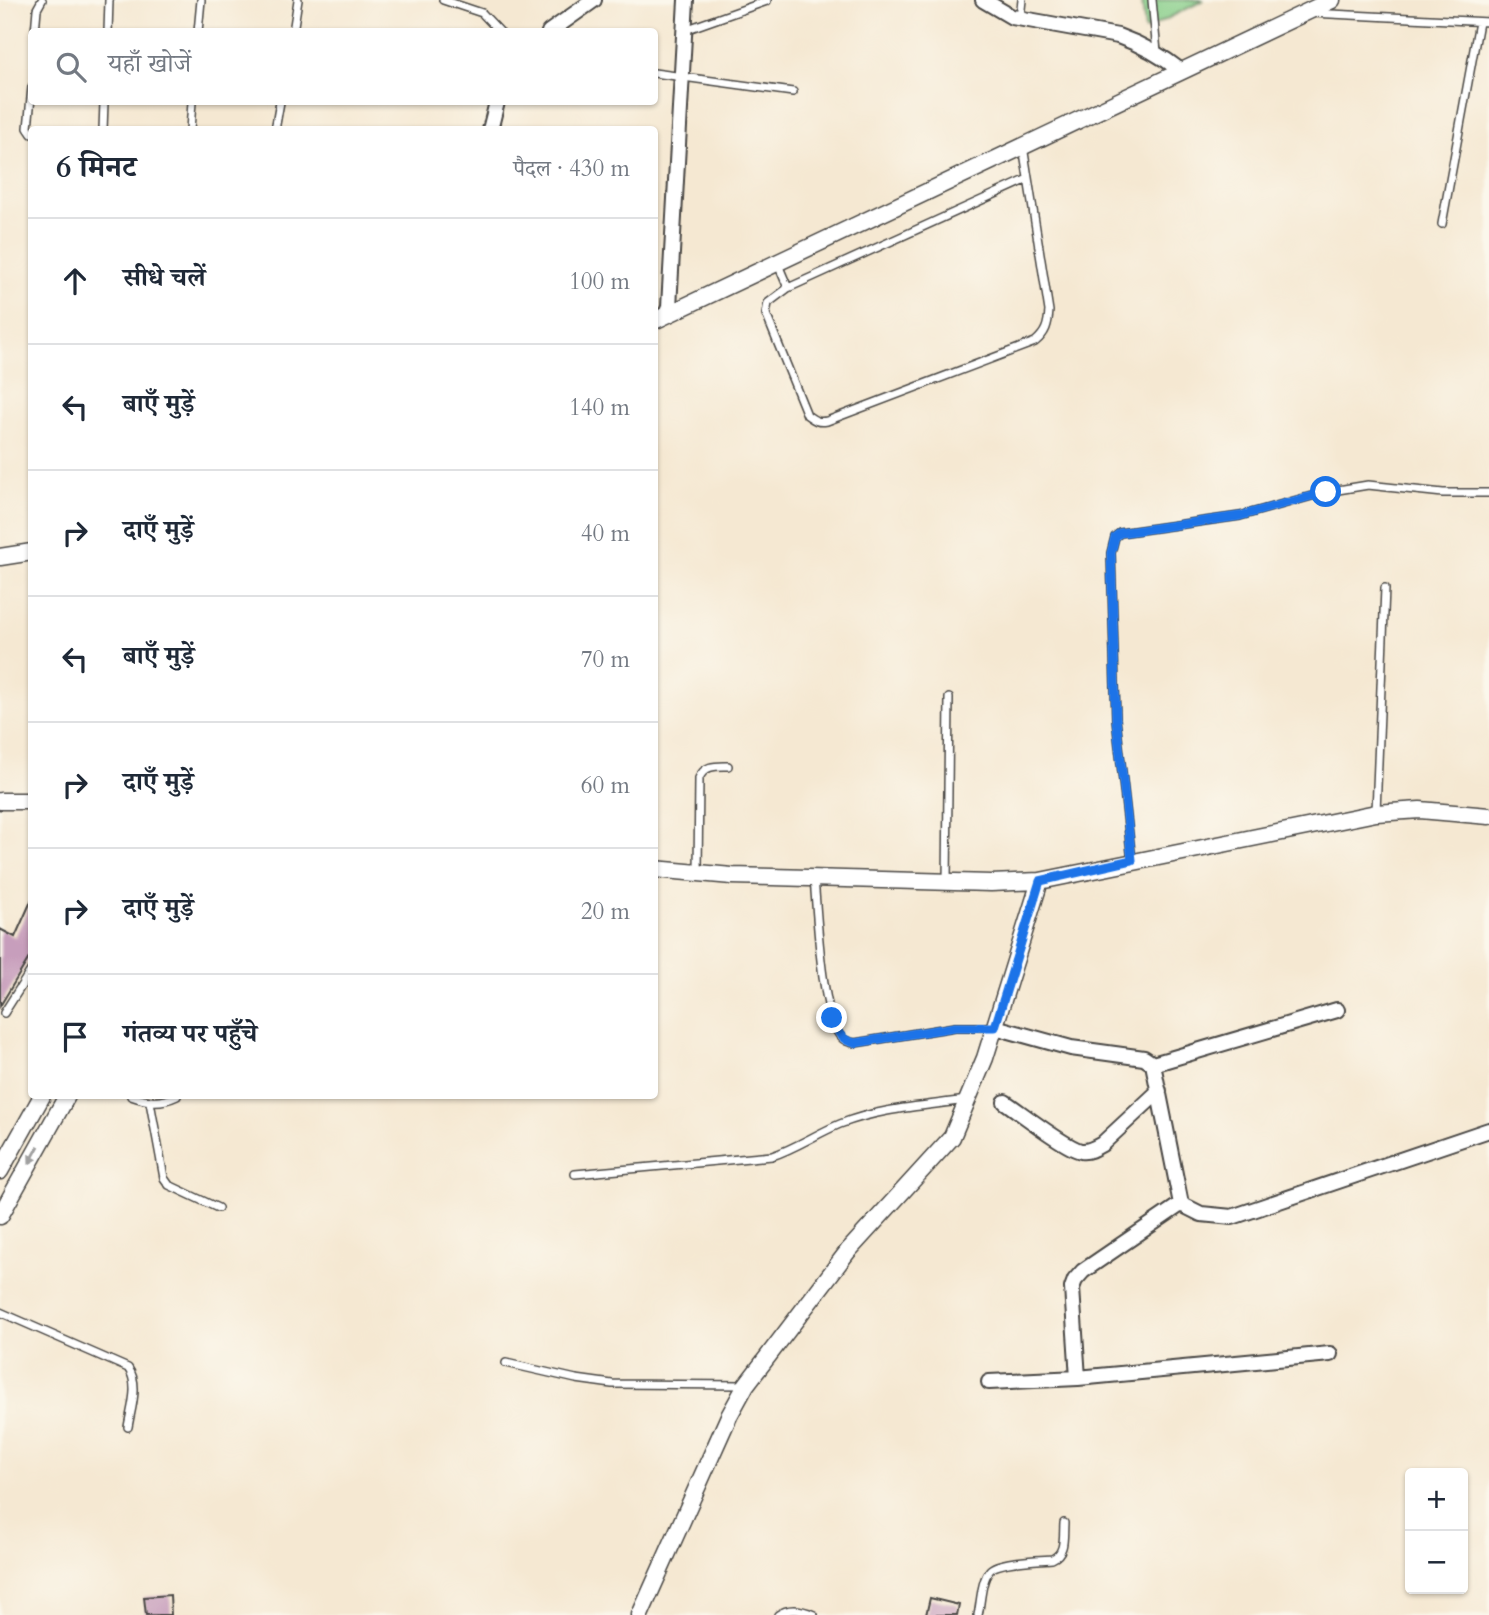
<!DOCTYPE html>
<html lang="hi">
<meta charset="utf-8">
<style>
body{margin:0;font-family:Cardo,"Noto Serif Devanagari",serif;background:#f6f6f7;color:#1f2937}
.controls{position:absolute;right:21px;bottom:21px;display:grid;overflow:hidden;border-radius:7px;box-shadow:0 2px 5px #0004}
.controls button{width:63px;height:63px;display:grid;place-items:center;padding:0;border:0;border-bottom:2px solid #e0e1e3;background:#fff;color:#1f2937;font:35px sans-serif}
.stop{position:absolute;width:21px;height:21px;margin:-16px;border:5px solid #1a73e8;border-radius:50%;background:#fff}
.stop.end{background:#1a73e8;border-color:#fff;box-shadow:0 2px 7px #0008}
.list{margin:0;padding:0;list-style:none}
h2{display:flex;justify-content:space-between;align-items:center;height:91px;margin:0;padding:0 28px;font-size:30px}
h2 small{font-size:23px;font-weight:400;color:#747a83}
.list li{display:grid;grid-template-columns:46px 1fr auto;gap:21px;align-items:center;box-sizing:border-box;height:126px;padding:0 28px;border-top:2px solid #e0e1e3}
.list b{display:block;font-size:26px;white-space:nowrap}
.list em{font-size:23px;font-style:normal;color:#747a83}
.icon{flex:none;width:38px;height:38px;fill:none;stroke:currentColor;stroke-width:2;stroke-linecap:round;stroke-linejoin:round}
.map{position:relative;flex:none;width:1489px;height:1615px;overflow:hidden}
.search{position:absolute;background:#fff;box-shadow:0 2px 5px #0004;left:28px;top:28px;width:630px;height:77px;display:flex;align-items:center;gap:18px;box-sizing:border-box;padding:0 24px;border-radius:7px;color:#747a83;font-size:26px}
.panel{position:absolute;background:#fff;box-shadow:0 2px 5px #0004;left:28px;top:126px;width:630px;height:973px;border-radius:7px}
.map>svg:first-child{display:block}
.green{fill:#87ce89;stroke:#597c5a;stroke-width:2}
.building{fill:#c79ebc}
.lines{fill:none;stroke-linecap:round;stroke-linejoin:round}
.service-casing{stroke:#494744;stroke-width:10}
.minor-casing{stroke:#494744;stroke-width:18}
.tertiary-casing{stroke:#494744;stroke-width:19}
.service{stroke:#fff;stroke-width:7}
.minor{stroke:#fff;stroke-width:14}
.tertiary{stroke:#fff;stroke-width:16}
.oneway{fill:#a0a0a0}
.route{stroke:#1a73e8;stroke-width:9}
</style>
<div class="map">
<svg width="1489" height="1615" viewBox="0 0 1489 1615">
<rect width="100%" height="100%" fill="#fbf7ec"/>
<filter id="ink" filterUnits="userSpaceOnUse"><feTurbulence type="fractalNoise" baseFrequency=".0143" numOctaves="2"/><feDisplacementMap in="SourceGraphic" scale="14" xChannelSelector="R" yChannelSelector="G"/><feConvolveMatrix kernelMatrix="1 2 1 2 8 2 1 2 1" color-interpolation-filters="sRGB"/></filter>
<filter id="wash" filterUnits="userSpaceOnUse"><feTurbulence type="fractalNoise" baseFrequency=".00686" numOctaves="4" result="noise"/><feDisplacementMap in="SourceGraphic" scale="28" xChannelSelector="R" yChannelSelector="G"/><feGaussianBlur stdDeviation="1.57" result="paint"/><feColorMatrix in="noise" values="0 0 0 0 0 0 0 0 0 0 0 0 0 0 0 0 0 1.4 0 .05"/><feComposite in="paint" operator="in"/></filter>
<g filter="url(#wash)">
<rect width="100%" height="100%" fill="#f5e8d2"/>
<path class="green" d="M 1142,0 L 1204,0 L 1145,30 Z"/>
<g id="blocks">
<path class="building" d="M 32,899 L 32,953 L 0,1006 L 0,929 L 15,937 Z
M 170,1595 L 171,1615 L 146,1615 L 144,1597 Z
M 930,1598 L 959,1605 L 957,1615 L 926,1615 Z"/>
</g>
</g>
<g filter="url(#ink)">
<use href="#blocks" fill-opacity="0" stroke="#494744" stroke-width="2"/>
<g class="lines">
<g class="service-casing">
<path id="service" d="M 443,0 L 482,13 L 500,32
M 1152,0 L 1157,52
M 1311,13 L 1489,22
M 1020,18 L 1022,0
M 685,30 L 767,1
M 35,32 L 37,9 L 42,0
M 108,32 L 109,0
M 198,32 L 201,0
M 293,32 L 298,0
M 654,73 L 793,92
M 32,87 L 28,128 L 32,134
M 103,130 L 104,102
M 190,130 L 192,102
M 275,130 L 280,102
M 1442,224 L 1479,22
M 777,262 L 788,288 L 768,303 L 766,314 L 807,415 C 814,420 818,423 827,421 L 1035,342 C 1046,333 1048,325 1049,311 L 1023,146
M 788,288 L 1028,179
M 1376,812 L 1385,588
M 1132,861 L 1116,719 L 1111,553 L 1115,537 L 1120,533 L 1240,516 L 1326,492 L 1368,485 L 1443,493 L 1489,493
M 698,872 L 699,778 C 705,765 715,766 728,766
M 814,878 C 817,912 821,1012 840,1036 C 844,1041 849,1042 855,1043 L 955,1027 L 994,1027
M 947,882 L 949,698
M 4,1013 L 32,969
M 131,1096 C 148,1102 160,1104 177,1096
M 150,1102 L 164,1178 L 169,1185 L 218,1208
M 575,1174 L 772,1156 C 796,1148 816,1134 840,1124 C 880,1108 925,1106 967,1100
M 0,1312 L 128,1368 C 140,1384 131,1408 128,1427
M 506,1363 L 576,1379 L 612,1384 L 745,1385
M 778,1615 C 789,1607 803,1610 814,1615
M 978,1615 C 981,1602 981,1580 990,1570 C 998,1561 1038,1560 1052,1559 C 1066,1553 1063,1537 1064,1523"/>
</g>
<g class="minor-casing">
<path id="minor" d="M 983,0 L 1012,17 L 1118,36 C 1143,45 1161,55 1181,71
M 549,32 L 594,0
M 490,130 L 497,102
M 666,315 L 669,307 L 686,0
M 995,1027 L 1071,1048 L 1144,1058 L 1153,1064 L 1181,1204 L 1083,1271 L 1075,1280 L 1072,1288 L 1078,1378 L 1330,1354
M 1153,1064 L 1337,1010
M 1005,1102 C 1020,1112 1066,1148 1081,1151 C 1089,1152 1095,1148 1102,1144 L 1159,1091
M 1181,1204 L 1201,1214 L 1232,1217 L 1489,1130
M 989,1382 L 1078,1378"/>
</g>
<g class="tertiary-casing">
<path id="tertiary" d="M 654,321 L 1332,0
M 0,557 L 32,552
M 0,801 L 32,801
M 654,869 L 732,876 L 991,883 L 1040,881 L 1376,813 L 1420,810 L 1489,816
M 0,1171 L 42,1096
M 0,1216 L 67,1096
M 640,1615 L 729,1416 L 746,1385 L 848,1251 L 952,1137 L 985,1058 L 1040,881"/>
</g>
<use href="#service" class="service"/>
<use href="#minor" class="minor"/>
<use href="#tertiary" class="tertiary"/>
</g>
<defs><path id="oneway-solid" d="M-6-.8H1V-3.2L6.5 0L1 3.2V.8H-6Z" transform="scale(1.75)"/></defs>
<use class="oneway" href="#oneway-solid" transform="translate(34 1155) rotate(119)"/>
</g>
<g class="lines" filter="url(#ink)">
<path class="route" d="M 832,1018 C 837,1031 840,1040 855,1043 L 955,1027 L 995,1027 L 1040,881 L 1132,860 L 1116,719 L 1111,553 L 1115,537 L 1120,533 L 1240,516 L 1326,492"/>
</g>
</svg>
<div class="controls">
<button>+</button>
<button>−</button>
</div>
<div class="stop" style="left:1326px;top:492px"></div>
<div class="stop end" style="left:832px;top:1018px"></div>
<div class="search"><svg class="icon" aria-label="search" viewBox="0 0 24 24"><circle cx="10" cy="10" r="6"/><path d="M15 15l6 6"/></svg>यहाँ खोजें</div>
<section class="panel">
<h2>6 मिनट<small>पैदल · 430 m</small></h2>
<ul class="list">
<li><svg class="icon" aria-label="ahead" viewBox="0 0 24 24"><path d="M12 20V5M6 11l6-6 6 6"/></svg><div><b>सीधे चलें</b></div><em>100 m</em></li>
<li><svg class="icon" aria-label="left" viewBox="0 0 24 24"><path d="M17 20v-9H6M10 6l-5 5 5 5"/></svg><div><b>बाएँ मुड़ें</b></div><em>140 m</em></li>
<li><svg class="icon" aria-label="right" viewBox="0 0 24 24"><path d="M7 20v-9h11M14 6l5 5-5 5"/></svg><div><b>दाएँ मुड़ें</b></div><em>40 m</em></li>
<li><svg class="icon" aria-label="left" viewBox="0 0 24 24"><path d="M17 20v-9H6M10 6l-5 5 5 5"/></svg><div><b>बाएँ मुड़ें</b></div><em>70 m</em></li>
<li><svg class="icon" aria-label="right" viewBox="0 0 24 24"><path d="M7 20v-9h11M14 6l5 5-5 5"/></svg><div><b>दाएँ मुड़ें</b></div><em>60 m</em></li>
<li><svg class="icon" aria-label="right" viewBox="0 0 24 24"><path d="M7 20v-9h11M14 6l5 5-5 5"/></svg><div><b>दाएँ मुड़ें</b></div><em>20 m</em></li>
<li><svg class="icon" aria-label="arrive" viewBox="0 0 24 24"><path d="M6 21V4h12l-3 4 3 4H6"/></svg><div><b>गंतव्य पर पहुँचे</b></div></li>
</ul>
</section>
</div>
